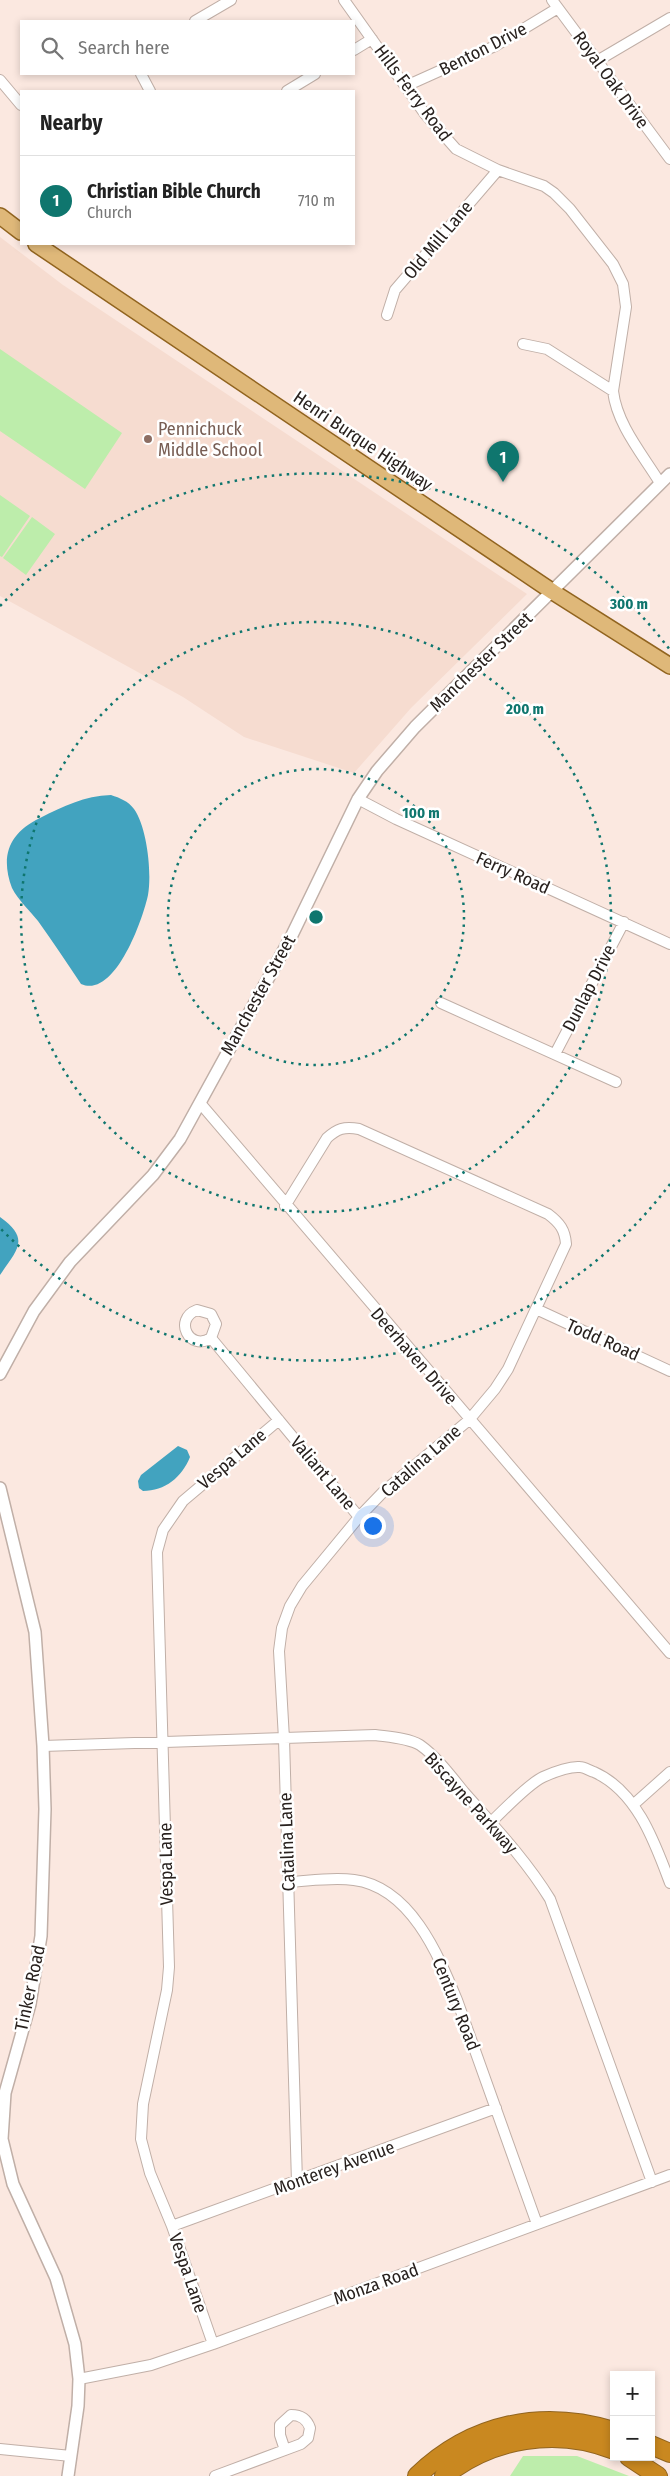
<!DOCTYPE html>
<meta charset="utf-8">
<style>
body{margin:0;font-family:"Fira Sans Condensed",sans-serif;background:#f2f2f2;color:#222}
.controls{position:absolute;right:15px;bottom:15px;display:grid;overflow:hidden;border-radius:0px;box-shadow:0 2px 8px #0003}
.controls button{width:45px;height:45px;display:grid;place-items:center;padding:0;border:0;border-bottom:1px solid #e0e0e0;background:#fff;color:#222;font:25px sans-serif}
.you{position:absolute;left:372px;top:1525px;width:18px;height:18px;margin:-12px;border:4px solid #fff;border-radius:50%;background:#1a73e8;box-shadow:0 0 0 8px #1a73e833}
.badge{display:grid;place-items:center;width:32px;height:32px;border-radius:50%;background:#0f766e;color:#fff;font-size:16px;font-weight:700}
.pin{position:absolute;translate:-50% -41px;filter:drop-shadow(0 1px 2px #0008)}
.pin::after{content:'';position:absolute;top:26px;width:18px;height:15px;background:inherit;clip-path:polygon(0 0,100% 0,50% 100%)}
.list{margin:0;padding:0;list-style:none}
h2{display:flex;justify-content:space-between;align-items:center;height:65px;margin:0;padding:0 20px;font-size:21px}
h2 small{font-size:16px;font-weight:400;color:#767676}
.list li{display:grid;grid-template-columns:32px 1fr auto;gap:15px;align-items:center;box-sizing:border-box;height:90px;padding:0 20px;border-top:1px solid #e0e0e0}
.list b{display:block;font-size:19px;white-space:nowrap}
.list p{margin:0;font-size:16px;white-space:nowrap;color:#767676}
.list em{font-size:16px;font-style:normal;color:#767676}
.icon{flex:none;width:28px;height:28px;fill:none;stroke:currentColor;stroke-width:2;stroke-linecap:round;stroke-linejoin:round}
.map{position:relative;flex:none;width:670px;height:2476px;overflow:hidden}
.search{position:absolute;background:#fff;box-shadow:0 2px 8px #0003;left:20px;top:20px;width:335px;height:55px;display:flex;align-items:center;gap:12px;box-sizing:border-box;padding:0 18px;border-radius:0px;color:#767676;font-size:19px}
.panel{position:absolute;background:#fff;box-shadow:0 2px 8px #0003;left:20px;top:90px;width:335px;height:155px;border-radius:0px}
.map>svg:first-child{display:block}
.built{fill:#f6dcd0}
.green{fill:#bdedab}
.water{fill:#42a3bf}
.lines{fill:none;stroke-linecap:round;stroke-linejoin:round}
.minor-casing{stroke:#c0afa7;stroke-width:12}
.tertiary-casing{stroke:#c0afa7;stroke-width:14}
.primary-casing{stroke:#91641f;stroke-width:18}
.motorway-casing{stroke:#91641f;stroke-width:20}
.minor{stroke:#fff;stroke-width:10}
.tertiary{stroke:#fff;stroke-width:11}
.primary{stroke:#dfb879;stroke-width:15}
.motorway{stroke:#c98820;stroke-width:18}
.ring{fill:none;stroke:#0f766e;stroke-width:2.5;stroke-dasharray:2.5 5}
.education-dot{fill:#8d6e63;stroke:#fff;stroke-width:2}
.labels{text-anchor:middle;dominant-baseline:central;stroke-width:5;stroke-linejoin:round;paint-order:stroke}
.street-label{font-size:18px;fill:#28211e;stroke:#fff}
.education-label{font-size:18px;fill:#785e54;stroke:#fff;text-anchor:start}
.centre{fill:#0f766e;stroke:#fff;stroke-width:2.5}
.ring-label{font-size:15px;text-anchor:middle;font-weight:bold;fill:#0f766e;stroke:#fff;stroke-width:5;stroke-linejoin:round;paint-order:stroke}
</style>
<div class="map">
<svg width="670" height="2476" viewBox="0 0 670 2476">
<rect width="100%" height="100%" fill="#fbe8e0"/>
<path class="built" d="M 0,237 L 63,285 L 527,594 L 411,708 L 354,773 L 244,737 L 183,697 L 0,596 Z"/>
<path class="green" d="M 0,349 L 122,433 L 85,489 L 0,431 Z
M 0,495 L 30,516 L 2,557 L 0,556 Z
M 32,517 L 55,534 L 26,575 L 3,558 Z
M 523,2456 L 577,2456 L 629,2476 L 510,2476 Z"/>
<path class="water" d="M 111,795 C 120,798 128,801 134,809 C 147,827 152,873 148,895 C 143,919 115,999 81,984 C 67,963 53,942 38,921 C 30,911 18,900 12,888 C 0,856 9,833 40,818 C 64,806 84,796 111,795 Z
M 0,1217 C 31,1239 17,1250 0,1275 Z
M 178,1446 L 187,1450 L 190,1457 C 182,1477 165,1491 143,1491 L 139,1488 L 138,1481 L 141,1475 Z"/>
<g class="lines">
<g class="minor-casing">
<path id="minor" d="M 344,0 L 425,114 L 456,149 L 498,170 L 544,186 L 554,193 L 570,209 L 613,264 L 623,284 L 626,307 L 613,391 C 617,425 643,455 660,483
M 552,0 L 670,159
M 195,21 L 231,0
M 354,50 L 372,39
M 597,61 L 670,18
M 141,74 L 150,91
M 0,80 L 21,105
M 406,86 L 495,46 L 558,8
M 287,91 L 315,74
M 387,315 L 395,290 L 498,170
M 523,344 L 547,349 L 613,391
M 358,799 L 396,819 L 670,944
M 441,1003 L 616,1082
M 555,1054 L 624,922
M 200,1103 L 670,1653
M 285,1206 L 327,1138 C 337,1129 344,1126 359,1129 L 548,1214 C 560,1223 565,1230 566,1244 L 508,1369 L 495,1389 L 469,1420 L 384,1491 L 359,1517 L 302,1586 L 290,1606 L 282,1628 L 279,1651 L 284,1739 L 297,2182
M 536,1309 L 670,1371
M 211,1338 L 216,1324 L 211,1314 L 197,1310 C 173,1319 189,1352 211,1338 L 359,1517
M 43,1746 L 375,1735 C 389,1737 408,1738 420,1745 C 437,1757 451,1776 464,1792 C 494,1826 526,1860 550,1899 L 652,2182
M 633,1805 L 670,1772
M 491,1822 C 504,1810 528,1784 543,1777 C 554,1772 568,1766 580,1767 C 584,1767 590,1771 594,1772 C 637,1791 655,1843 670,1883
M 288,1882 C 309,1881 332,1877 354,1880 C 410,1887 438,1954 457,2000 L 537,2224
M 172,2226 L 496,2108
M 213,2344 L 172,2226 L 150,2173 L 141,2139 L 143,2104 L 167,1990 L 169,1967 L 157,1552 L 163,1530 L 183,1501 L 279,1420
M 79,2379 L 151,2365 L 213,2344 L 670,2175
M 0,2449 L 71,2456
M 215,2476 L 301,2444 L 308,2438 L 310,2428 C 307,2419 301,2415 291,2415 L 280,2425 L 280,2435 L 285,2450"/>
</g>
<g class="tertiary-casing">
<path id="tertiary" d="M 0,1374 L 34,1311 L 70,1262 L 153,1175 L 180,1139 L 292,935 L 358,799 L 377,771 L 415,727 L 670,474
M 0,1488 L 35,1632 L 43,1746 L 45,1809 L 41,1936 L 30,2004 L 5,2093 L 2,2139 L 13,2184 L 56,2278 L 75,2344 L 79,2379 L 78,2406 L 68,2476"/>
</g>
<g class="primary-casing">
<path id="primary" d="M 0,216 L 21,232
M 36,244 L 553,592 L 670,666"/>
</g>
<g class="motorway-casing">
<path id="motorway" d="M 651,2445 L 670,2453
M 629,2457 L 658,2476
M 417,2476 C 472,2423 542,2409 614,2431
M 444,2476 C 492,2438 556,2427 614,2450"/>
</g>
<use href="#minor" class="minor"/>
<use href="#tertiary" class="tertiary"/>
<use href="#primary" class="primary"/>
<use href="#motorway" class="motorway"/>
</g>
<g class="ring">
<circle cx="316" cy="917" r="148"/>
<circle cx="316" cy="917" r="295"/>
<path d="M670 1184A443 443 0 0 1 0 1228M0 606A443 443 0 0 1 670 650"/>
</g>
<circle class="education-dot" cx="148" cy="439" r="5"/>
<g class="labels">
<g class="street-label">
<text transform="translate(483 49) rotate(-27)">Benton Drive</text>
<text transform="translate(611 80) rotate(54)">Royal Oak Drive</text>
<text transform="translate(413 93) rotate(53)">Hills Ferry Road</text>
<text transform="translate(438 240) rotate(-50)">Old Mill Lane</text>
<text transform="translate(363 441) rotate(34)">Henri Burque Highway</text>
<text transform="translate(481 662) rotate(-44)">Manchester Street</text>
<text transform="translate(513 873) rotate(24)">Ferry Road</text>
<text transform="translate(589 988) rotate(-63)">Dunlap Drive</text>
<text transform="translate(258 995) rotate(-61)">Manchester Street</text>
<text transform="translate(603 1340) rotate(24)">Todd Road</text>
<text transform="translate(414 1356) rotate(49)">Deerhaven Drive</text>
<text transform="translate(232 1459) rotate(-40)">Vespa Lane</text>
<text transform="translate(421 1461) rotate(-41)">Catalina Lane</text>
<text transform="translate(323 1473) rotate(50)">Valiant Lane</text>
<text transform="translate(471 1803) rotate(48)">Biscayne Parkway</text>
<text transform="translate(287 1842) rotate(-92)">Catalina Lane</text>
<text transform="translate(166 1864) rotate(-91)">Vespa Lane</text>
<text transform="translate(30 1988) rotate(-78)">Tinker Road</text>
<text transform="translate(456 2004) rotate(68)">Century Road</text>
<text transform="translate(334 2168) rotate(-20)">Monterey Avenue</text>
<text transform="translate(188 2273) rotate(71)">Vespa Lane</text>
<text transform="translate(376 2284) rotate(-20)">Monza Road</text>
</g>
<g class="education-label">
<text x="158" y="429">Pennichuck<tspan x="158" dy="21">Middle School</tspan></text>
</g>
</g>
<circle cx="316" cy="917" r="8" class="centre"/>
<g class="ring-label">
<text x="629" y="609">300 m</text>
<text x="525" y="714">200 m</text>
<text x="421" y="818">100 m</text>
</g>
</svg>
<div class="controls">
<button>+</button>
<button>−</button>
</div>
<div class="you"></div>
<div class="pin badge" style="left:503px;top:482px">1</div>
<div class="search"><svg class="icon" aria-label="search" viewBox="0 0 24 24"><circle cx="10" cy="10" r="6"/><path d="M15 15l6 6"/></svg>Search here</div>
<section class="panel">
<h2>Nearby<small></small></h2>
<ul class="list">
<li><span class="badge">1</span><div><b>Christian Bible Church</b><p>Church</p></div><em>710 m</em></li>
</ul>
</section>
</div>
